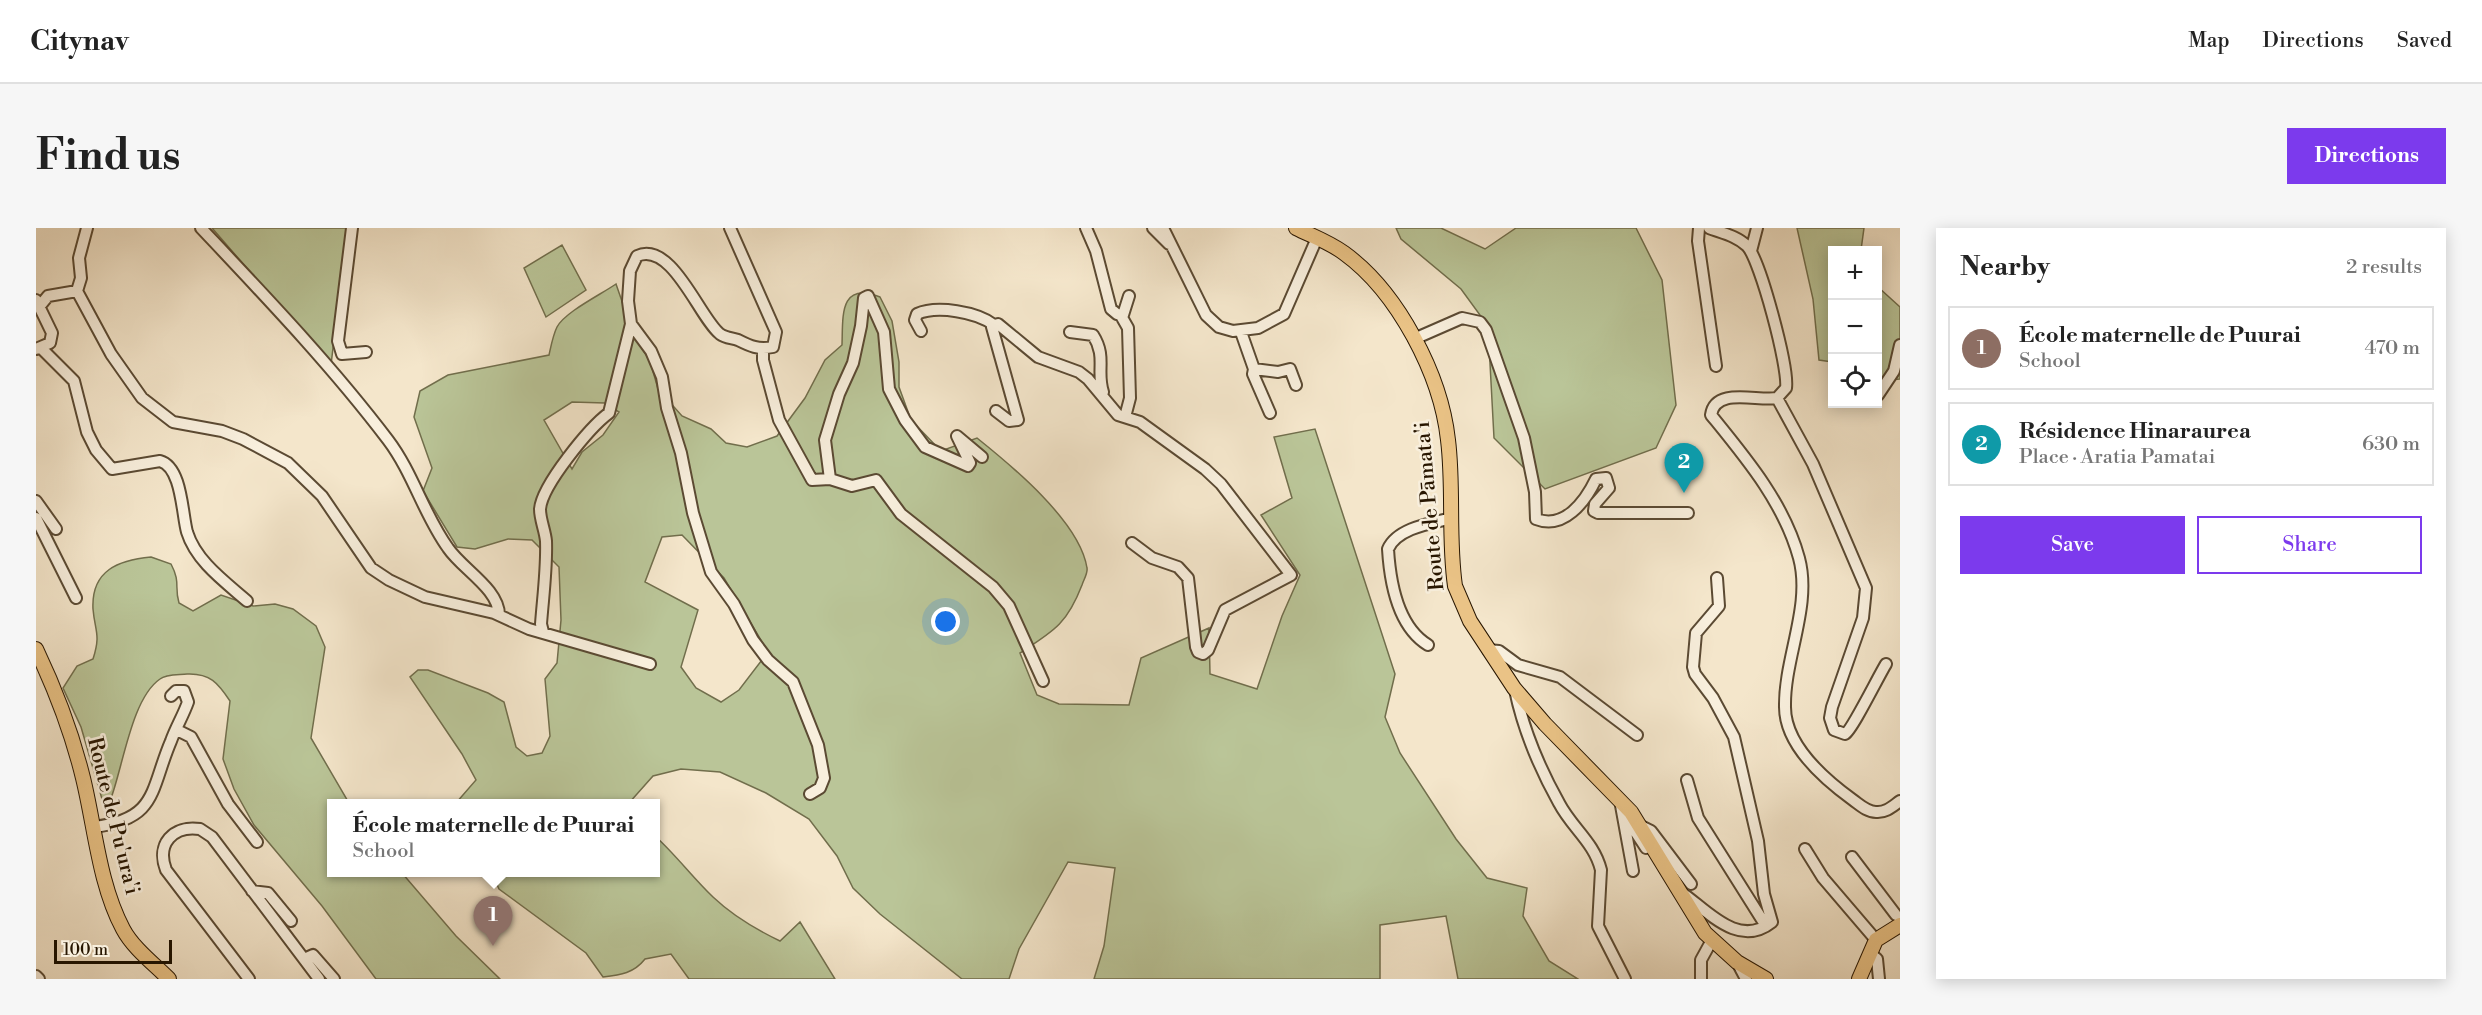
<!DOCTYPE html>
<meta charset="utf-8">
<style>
body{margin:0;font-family:"Libre Bodoni",serif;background:#f6f6f6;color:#222}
.controls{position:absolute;right:18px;top:18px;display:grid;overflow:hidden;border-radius:0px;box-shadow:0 3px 15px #0003}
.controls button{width:54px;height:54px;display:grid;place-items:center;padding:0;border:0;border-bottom:2px solid #e0e0e0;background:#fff;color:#222;font:30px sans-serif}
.scale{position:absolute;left:18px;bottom:15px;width:118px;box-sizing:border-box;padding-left:6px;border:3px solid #281600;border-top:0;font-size:16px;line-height:21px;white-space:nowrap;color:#281600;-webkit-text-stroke:4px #f8efdd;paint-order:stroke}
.you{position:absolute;left:910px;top:394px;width:21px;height:21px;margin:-15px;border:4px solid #fff;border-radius:50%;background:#1a73e8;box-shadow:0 0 0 9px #1a73e833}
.badge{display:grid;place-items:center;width:39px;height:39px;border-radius:50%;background:#7c3aed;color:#fff;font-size:20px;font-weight:700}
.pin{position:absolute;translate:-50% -50px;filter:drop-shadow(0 2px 3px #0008)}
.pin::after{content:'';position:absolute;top:32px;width:21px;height:18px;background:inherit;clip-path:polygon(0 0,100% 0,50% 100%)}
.popup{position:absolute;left:291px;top:571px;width:333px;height:78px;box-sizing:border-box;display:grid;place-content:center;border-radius:0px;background:#fff;filter:drop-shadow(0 2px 4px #0005);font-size:20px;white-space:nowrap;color:#767676}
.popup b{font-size:22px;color:#222}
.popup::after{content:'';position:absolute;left:50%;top:100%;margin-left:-12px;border:12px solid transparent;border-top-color:#fff}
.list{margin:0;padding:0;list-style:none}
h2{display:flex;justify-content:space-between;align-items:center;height:78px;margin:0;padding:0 24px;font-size:26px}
h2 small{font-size:20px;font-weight:400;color:#767676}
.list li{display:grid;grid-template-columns:39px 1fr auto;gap:18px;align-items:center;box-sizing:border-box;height:84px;margin:0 12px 12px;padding:0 12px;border:2px solid #e0e0e0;border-radius:0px}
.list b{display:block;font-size:22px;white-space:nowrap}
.list p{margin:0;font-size:20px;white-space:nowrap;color:#767676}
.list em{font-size:20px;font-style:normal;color:#767676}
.actions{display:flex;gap:12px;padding:18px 24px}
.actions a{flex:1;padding:14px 0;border:2px solid #7c3aed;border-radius:0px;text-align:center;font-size:21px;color:#7c3aed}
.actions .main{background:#7c3aed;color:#fff}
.icon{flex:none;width:33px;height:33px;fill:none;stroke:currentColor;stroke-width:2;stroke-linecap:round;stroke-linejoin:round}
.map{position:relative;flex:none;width:1864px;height:751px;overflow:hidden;border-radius:0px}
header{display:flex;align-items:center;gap:36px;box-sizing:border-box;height:84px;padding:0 30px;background:#fff;border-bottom:2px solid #e0e0e0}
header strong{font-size:28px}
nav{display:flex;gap:33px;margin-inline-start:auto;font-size:21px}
.intro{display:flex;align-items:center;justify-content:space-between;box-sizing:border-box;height:144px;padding:0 36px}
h1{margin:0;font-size:42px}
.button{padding:15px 27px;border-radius:0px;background:#7c3aed;color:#fff;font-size:21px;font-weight:700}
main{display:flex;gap:36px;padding:0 36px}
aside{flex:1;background:#fff;border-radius:0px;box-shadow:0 3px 15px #0003}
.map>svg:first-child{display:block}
.green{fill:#bac598;stroke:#716e4c;stroke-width:1.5;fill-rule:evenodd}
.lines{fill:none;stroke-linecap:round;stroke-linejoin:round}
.minor-casing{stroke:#5b4a33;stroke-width:14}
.major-casing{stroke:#281600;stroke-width:16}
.minor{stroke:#f8efdd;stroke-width:10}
.major{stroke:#eac386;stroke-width:14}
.labels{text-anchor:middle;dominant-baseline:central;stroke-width:5;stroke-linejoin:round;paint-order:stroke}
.street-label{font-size:21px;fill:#281600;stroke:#f8efdd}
</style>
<header>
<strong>Citynav</strong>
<nav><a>Map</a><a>Directions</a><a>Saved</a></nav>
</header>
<div class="intro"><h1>Find us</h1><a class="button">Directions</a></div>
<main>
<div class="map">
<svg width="1864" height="751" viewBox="0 0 1864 751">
<rect width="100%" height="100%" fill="#f4e6cb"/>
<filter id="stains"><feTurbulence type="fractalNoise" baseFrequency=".00333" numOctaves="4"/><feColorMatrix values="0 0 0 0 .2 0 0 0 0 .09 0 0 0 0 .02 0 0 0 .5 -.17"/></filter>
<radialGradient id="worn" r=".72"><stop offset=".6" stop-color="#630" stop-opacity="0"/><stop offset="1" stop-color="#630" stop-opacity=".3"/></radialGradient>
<path class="green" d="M 176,0 L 311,0 L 295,137 Z
M 1360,0 L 1405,0 L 1449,21 L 1480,0 L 1600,0 L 1626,52 L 1640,177 L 1620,220 L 1509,261 L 1458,210 L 1452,98 L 1425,61 L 1365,11 Z
M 1761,0 L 1828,0 L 1825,22 L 1796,22 L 1796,134 L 1783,132 L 1777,71 Z
M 526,17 L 550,62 L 510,89 L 488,40 Z
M 580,56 L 598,108 L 614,133 L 622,161 L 646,188 L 675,201 L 690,215 L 711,219 L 741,208 L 769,170 L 789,132 L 806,117 C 807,88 803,53 844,69 L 856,93 L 863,134 L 863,159 L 875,192 L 905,223 L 941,210 C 976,238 1044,294 1051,340 C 1052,345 1048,351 1046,357 C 1031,396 1018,403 984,425 L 1001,467 L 1023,476 L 1093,477 L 1105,430 L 1173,400 L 1174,446 L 1221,461 L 1246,388 L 1264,347 L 1225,287 L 1256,270 L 1238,209 L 1279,201 L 1359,446 L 1349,489 L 1364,525 L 1420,611 L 1451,650 L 1491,660 L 1487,688 L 1513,733 L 1542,751 L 1422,751 L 1410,688 L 1344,697 L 1344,751 L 1058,751 L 1068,718 L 1079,640 L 1032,634 L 983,721 L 973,751 L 926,751 L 844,686 L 817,660 L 801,628 L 773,591 L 730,565 L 684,544 L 645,541 L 617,548 L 593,575 L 420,575 L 440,552 L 426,526 L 374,449 L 382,442 L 392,442 L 452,465 L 468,474 L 480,519 L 491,528 L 506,525 L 514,508 L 509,451 L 521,435 L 525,392 L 523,339 L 496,312 L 472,311 L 439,321 L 421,319 L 387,263 L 396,240 L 378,189 L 384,163 L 412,147 L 513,127 C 515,118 517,107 521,99 C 529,84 564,67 580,56 ZM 536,174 L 569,175 L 583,184 L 567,207 L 546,224 L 536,241 L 508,192 ZM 646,307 L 688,350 L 732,424 L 703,462 L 685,474 L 660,460 L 645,439 L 662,382 L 609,354 L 626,309 Z
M 1842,59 L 1864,79 L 1864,151 L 1842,153 Z
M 115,329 L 135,336 C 145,355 138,358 143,375 L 157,383 L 185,367 L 217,378 L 239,376 L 257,381 L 280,398 L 289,419 L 275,510 L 313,575 L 295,576 L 295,644 L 366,645 L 420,708 L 464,751 L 340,751 L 286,678 L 218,597 L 198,561 L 187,531 L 194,473 C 182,455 174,445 151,446 C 143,447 130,446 124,451 C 95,471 87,540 74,573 L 66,571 L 45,499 L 27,460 L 41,438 L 57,431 C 65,406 59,404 57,381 C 55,342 83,332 115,329 Z
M 619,608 C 640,627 657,650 677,669 C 697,688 719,701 744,713 L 764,694 L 799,751 L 653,751 L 635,726 L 609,731 C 598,745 585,747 567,749 L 550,725 L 463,661 L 456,645 L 619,644 Z"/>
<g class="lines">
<g class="minor-casing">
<path id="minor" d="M 51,0 L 43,30 L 45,50 L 41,63 L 75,126 L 106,170 L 137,194 L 186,203 L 207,211 L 252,235 L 286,268 L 335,340 L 353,352 L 389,369 L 458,385 L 493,401 L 614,436
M 165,0 C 230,69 295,137 352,212 C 377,245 388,287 412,320 C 426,341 463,361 463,387
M 316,0 L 302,113 L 306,126 L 330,124
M 1050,0 L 1060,23 L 1075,81 L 1081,86 L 1087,87 L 1093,68
M 1117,0 L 1133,16
M 1127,0 L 1170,87 L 1183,99 L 1197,103 L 1222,100 L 1248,86 L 1281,10
M 1663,0 L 1662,13 L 1680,138
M 1673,0 C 1686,5 1701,8 1711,18 C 1724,31 1753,140 1750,160 L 1741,170 C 1723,174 1679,158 1675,187 C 1710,230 1748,275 1763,330 C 1776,378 1748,430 1749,479 C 1749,517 1788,551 1817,572 C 1824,577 1831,584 1840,584 C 1850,585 1857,578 1864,573
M 1715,23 L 1721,0
M 0,72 L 16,105 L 14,115 L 0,121
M 3,79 L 12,68 L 41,63
M 1084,86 L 1092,100 L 1094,170 L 1089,189
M 595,96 L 615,123 L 626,149 L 631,180 L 645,225 L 657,285 L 675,344 L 698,376 L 717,412 L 732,432 L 757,454 L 782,517 L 788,550 L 784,560 L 774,566
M 885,103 L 879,92 L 881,86 C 901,77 941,84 958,97
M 1034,104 L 1057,107 C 1071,129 1060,143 1067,164
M 1205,104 L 1218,141 L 1242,144 L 1254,141 L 1260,157
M 1378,111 L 1426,90 L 1444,94 L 1450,102 L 1488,210 L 1499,264 L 1500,291 C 1528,302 1549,274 1560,251 L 1570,250 L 1573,260 L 1559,276 L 1558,283 L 1562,285 L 1652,285
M 5,120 L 38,153 L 51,204 L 60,222 L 76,241 L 124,233 C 146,239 146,286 151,304 C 160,333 188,353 211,373
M 727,121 L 727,132 L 743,192 L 776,252 L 794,251 L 816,258 L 840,252 L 865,286 L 957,359 L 973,378 L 1007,453
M 1218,141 L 1217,146 L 1234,185
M 1842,167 L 1858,143 L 1864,117
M 1741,170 L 1777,236 L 1830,360 L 1827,390 L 1796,479 L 1794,490 L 1798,502 L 1809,506 C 1816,502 1842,449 1850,436
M 960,183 L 973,193 L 982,192 L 956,99 L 962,96 L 1002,129 L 1043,144 L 1052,151 L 1082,187 L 1104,194 L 1169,241 L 1185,256 L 1255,347 L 1189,382 L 1172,422 L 1167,426 L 1162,424 L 1160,419 L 1152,350 L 1142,339 L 1116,330 L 1096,315
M 794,251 L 789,212 L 803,166 L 817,135 L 825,98 L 828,70 L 832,68 L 848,104 L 853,161 L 869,192 L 889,219 L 932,238 L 934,235 L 921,208 L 946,229
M 0,273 L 20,301
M 0,290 L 40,370
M 507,404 L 505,396 C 507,369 511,340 510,313 C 509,302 504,292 504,281 C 506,257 554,199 573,185 L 595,96 L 592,73 L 594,43 L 601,28 C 636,12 664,91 684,106 C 689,110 696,110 702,112 C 714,118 722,122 737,119 L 740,104 L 694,0
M 1392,417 C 1361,398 1354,354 1352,321 C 1361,300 1396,295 1416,290
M 1452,422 L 1463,423 L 1482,437 L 1524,449 L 1601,507
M 1479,462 C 1487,500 1504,541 1523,575 C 1536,600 1558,614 1565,642 L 1562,698 L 1589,751
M 141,502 L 155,509 L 192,576 L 221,614
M 1651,552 L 1662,590 L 1730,698
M 1584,572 L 1597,643
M 1589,588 L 1610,620
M 1605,598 L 1615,603 L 1655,656
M 58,599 C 122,591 114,562 135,513 C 140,499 147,488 152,474 L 148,463 L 140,463 L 135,468
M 1769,621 L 1787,650 L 1840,712
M 1816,629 L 1860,687
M 216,663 L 232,665 L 255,693
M 1645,664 C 1671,682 1702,721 1736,694 L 1728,666 L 1722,613 L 1698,509 L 1677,470 L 1659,446 L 1657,439 L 1660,405 L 1683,378 L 1681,350
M 1834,725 L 1841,731 L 1843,751
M 268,731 L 277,727 L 298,751
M 1701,734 L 1710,751
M 0,748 L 3,751
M 213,751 L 130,642 C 120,616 137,597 164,601 L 176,609 L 283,751
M 1665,751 L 1665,732 L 1676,712"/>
</g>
<g class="major-casing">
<path id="major" d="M 1260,0 C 1276,8 1293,14 1308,25 C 1362,64 1405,147 1412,212 C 1418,260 1412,310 1419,358 L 1434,393 L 1478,460 L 1509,496 L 1595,584 L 1669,705 L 1701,734 L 1730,751
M 0,421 C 20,463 36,505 47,550 C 59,599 63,656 87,701 C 97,720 118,736 133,751
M 1823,751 L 1840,712 L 1864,697"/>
</g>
<use href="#minor" class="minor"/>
<use href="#major" class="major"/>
</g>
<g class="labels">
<g class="street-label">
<text transform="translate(1394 278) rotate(-95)">Route de Pāmata'i</text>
<text transform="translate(77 588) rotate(76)">Route de Pu'ura'i</text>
</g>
</g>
<rect width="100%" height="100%" filter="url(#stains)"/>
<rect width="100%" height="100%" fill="url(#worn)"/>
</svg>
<div class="controls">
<button>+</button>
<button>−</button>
<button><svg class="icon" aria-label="locate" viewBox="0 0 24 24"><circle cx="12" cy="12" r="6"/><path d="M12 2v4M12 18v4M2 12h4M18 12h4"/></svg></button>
</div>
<div class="scale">100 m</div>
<div class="you"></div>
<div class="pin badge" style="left:457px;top:718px;background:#8d6e63">1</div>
<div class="popup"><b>École maternelle de Puurai</b>School</div>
<div class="pin badge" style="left:1648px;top:265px;background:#0f9aa8">2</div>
</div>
<aside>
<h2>Nearby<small>2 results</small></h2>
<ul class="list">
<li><span class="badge" style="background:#8d6e63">1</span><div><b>École maternelle de Puurai</b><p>School</p></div><em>470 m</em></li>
<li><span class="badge" style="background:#0f9aa8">2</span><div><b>Résidence Hinaraurea</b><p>Place · Aratia Pamatai</p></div><em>630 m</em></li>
</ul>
<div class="actions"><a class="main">Save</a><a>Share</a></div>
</aside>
</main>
